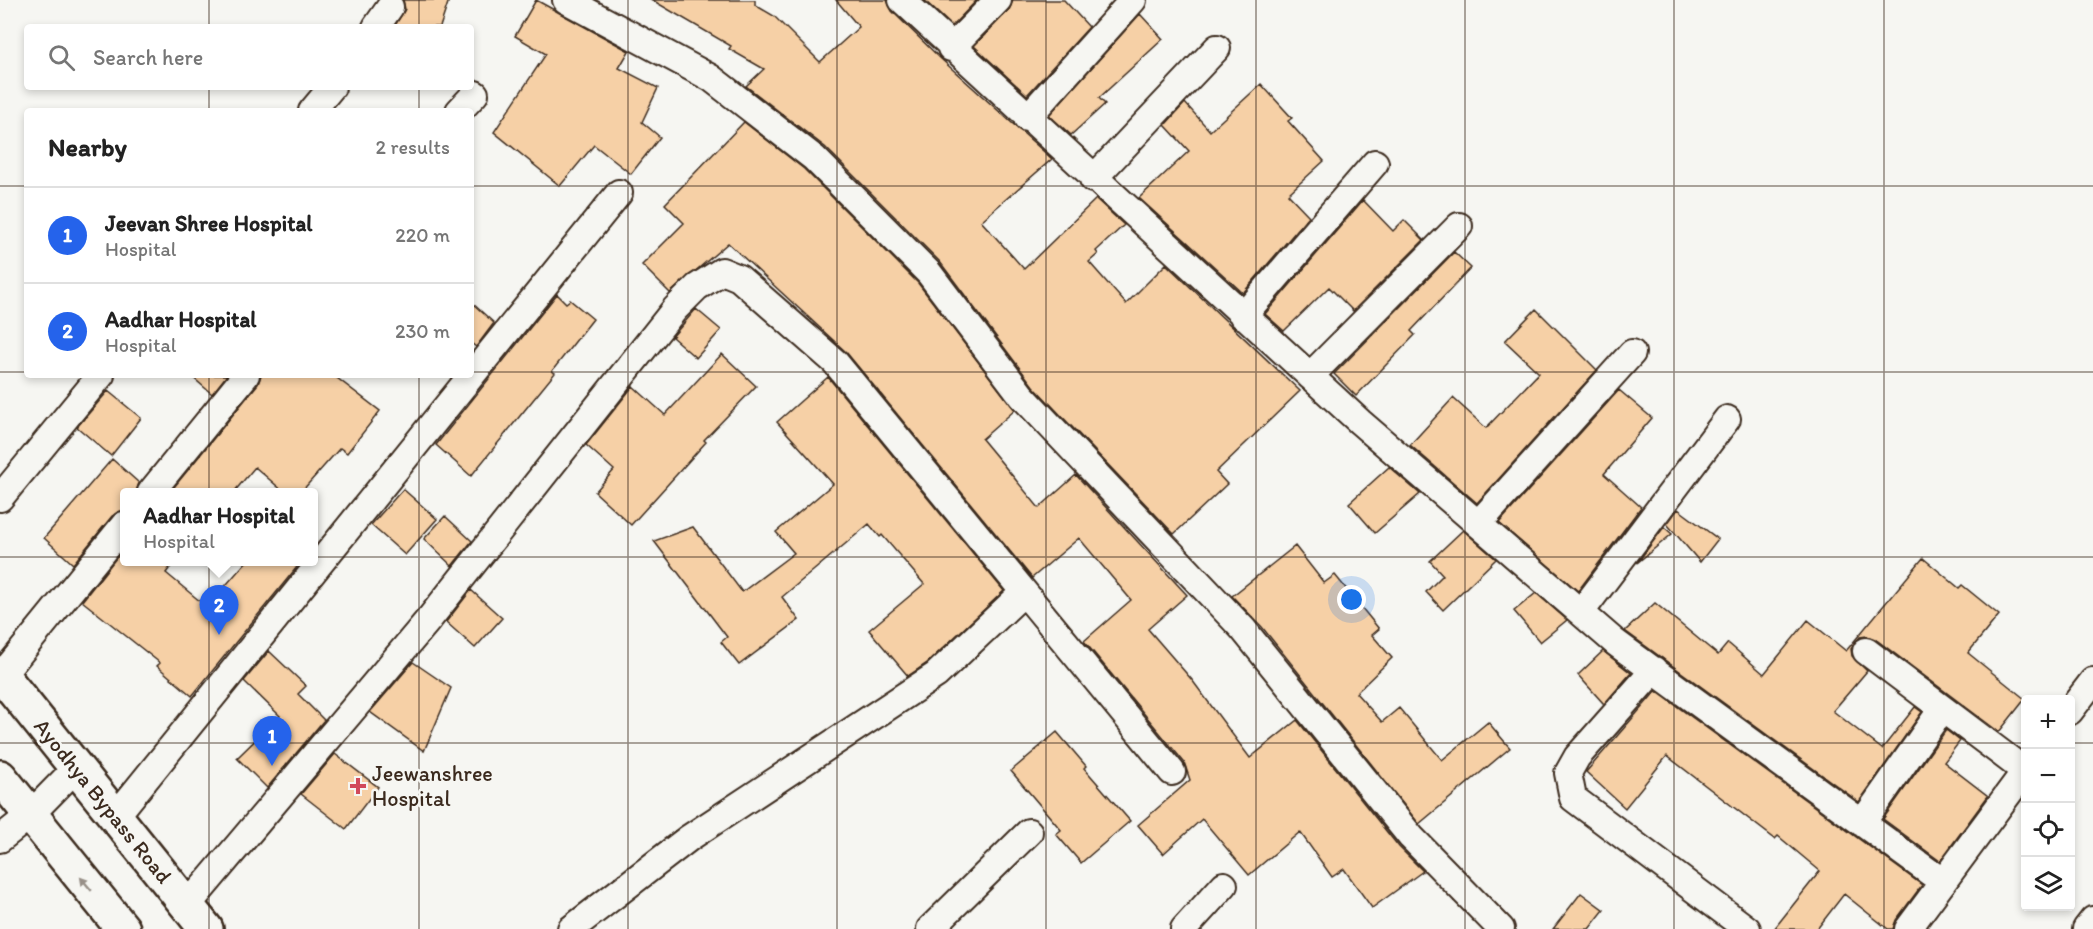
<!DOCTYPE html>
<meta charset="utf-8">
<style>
body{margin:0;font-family:Itim,sans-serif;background:#f6f6f6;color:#222}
.controls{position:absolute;right:18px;bottom:18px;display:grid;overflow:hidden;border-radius:6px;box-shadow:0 3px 9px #0003}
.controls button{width:54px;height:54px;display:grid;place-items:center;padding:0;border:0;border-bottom:2px solid #e0e0e0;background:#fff;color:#222;font:30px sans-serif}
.you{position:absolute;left:1352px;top:600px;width:21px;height:21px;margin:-15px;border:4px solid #fff;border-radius:50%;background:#1a73e8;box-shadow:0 0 0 9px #1a73e833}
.badge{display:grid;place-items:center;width:39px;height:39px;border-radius:50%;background:#2563eb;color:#fff;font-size:20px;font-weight:700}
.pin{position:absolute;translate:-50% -50px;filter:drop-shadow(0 2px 3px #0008)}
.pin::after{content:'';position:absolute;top:32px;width:21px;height:18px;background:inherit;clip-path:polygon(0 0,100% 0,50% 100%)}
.popup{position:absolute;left:120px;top:488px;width:198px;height:78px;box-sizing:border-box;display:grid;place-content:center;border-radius:6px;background:#fff;filter:drop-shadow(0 2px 4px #0005);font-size:20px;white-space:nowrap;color:#767676}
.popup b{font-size:22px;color:#222}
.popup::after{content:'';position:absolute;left:50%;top:100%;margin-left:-12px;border:12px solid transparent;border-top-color:#fff}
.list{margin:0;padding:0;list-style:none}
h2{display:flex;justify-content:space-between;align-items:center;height:78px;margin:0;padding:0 24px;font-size:26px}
h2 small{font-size:20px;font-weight:400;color:#767676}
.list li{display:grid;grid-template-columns:39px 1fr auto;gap:18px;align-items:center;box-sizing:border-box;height:96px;padding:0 24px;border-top:2px solid #e0e0e0}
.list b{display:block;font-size:22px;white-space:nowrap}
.list p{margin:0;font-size:20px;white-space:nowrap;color:#767676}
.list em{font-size:20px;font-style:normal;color:#767676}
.icon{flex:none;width:33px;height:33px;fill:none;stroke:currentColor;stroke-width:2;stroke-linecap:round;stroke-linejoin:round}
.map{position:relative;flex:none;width:2093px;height:929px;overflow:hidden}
.search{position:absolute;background:#fff;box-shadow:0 3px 9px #0003;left:24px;top:24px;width:450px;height:66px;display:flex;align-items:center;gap:15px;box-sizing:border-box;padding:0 21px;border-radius:6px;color:#767676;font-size:22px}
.panel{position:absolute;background:#fff;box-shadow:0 3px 9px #0003;left:24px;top:108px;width:450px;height:270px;border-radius:6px}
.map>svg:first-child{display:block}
.building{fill:#f6d0a6;stroke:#3b2a1e;stroke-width:1.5}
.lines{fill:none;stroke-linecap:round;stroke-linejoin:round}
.street-casing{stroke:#3b2a1e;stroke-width:30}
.primary-casing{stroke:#3b2a1e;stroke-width:38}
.street{stroke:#f6f6f2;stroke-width:26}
.primary{stroke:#f6f6f2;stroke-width:33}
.oneway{fill:#989088}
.grid{fill:none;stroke:#3b2a1e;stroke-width:1.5;stroke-opacity:0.55}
.poi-dot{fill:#d1495b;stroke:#f6f6f2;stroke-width:2}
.labels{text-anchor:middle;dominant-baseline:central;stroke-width:5;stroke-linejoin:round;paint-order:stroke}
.poi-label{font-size:22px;fill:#3b2a1e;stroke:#f6f6f2;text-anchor:start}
.street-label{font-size:22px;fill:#3b2a1e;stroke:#f6f6f2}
</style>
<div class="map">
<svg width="2093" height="929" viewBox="0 0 2093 929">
<rect width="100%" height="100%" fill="#f6f6f2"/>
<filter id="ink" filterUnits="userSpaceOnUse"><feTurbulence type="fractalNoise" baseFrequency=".0167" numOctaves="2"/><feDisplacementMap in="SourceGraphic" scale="12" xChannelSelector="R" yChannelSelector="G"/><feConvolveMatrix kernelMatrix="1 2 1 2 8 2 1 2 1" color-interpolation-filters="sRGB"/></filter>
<g filter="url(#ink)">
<path class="building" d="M 403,0 L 449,0 L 440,27 L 394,27 L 405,9 Z
M 536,0 L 629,51 L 619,68 L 658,88 L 642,122 L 660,137 L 631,174 L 594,145 L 560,186 L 494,132 L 546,54 L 515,36 Z
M 652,0 L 755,0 L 755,5 L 774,16 L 820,62 L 859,27 L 836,0 L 887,0 L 892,11 L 941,59 L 1052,159 L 981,221 L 1024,269 L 1096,199 L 1124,225 L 1096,251 L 1098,254 L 1089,262 L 1126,304 L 1166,264 L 1300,391 L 1216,472 L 1227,484 L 1174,534 L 1033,386 L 940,262 L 825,147 L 746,86 L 764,69 L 729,49 L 731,46 Z
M 924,0 L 977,0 L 952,26 Z
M 1013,0 L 1064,0 L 1089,27 L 1027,95 L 974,46 L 1009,10 Z
M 1140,14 L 1163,39 L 1099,98 L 1105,104 L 1071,135 L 1049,115 Z
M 1261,84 L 1292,118 L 1288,121 L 1324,161 L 1288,194 L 1309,216 L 1243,293 L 1139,198 L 1189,151 L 1165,125 L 1185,103 L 1210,131 Z
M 744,122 L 804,169 L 918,283 L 1015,410 L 982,439 L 1039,508 L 1076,475 L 1187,595 L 1148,629 L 1192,680 L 1250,758 L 1297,720 L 1399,847 L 1423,871 L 1372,908 L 1344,869 L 1332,877 L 1300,832 L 1249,875 L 1202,819 L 1163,854 L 1138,825 L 1190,780 L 1184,762 L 1084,641 L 1131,600 L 1079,538 L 1032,578 L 846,352 L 728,243 L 670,293 L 642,265 L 684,223 L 665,204 Z
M 1363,200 L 1393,231 L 1404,220 L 1424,240 L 1353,311 L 1329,287 L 1284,331 L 1265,314 Z
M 1454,252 L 1471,268 L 1411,331 L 1415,335 L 1356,396 L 1334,374 Z
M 557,294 L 566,303 L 570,300 L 593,319 L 552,371 L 555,373 L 471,476 L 436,445 Z
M 471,302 L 494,323 L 476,347 L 471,343 Z
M 696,309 L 721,330 L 696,358 L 672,337 Z
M 1536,309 L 1597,370 L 1477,503 L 1410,445 L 1453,398 L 1486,428 L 1539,373 L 1505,341 Z
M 722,354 L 756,386 L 704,440 L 706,442 L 631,525 L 595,492 L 614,470 L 586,445 L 633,386 L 665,415 Z
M 190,375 L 227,375 L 212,394 Z
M 261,375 L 333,375 L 380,411 L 347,453 L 340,448 L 301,492 L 284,492 L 255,467 L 234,492 L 170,492 L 258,384 Z
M 828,377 L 1004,591 L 927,663 L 908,676 L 869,630 L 924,584 L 882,535 L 880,537 L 869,524 L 782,597 L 799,620 L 739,665 L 721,642 L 727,637 L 654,541 L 693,527 L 742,592 L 794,553 L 776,532 L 833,484 L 777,422 Z
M 1619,390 L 1652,418 L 1604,474 L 1641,507 L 1578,591 L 1499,523 Z
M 108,391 L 141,418 L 111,456 L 77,427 Z
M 112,459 L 139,483 L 136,492 L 124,492 L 124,510 L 112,516 L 73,564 L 44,538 Z
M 1389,467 L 1420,494 L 1375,533 L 1349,503 Z
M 403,489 L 437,519 L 405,555 L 371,525 Z
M 1678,509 L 1718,539 L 1700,562 L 1667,524 Z
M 445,516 L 472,541 L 452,566 L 424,539 Z
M 1664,527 L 1672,534 L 1637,563 Z
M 1463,530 L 1496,559 L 1443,610 L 1426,592 L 1443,575 L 1430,561 Z
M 1295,546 L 1324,583 L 1335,575 L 1379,629 L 1372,635 L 1392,658 L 1356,693 L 1382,722 L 1399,708 L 1442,760 L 1488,722 L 1510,748 L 1419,824 L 1262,627 L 1232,596 Z
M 124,548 L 124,561 L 175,561 L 166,573 L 207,607 L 247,561 L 290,561 L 297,567 L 192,696 L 157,666 L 160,663 L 82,601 Z
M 1923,558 L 1959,588 L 1962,585 L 1999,615 L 1968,653 L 2025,699 L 1999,732 L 1875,639 L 1867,636 L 1860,637 L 1851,649 L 1852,656 L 1867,671 L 1833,711 L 1882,749 L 1915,707 L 1922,712 L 1859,802 L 1625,631 L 1655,603 L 1718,655 L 1728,643 L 1764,674 L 1808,620 L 1846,651 Z
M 471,590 L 502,618 L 475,648 L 446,622 Z
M 1536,593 L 1567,620 L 1540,642 L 1514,611 Z
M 269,651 L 306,686 L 298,694 L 324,720 L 267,788 L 237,758 L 280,716 L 244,681 Z
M 1603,651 L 1631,673 L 1604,704 L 1578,675 Z
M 413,662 L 451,688 L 424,751 L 370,712 Z
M 1656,691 L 1922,885 L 1896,920 L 1893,929 L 1888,929 L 1844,894 L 1817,929 L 1774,929 L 1820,871 L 1778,836 L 1775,839 L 1667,756 L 1625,808 L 1586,772 Z
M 1946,730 L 1960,741 L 1944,762 L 1988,796 L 1940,861 L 1883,819 Z
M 1057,732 L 1086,766 L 1084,768 L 1130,821 L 1081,863 L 1056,834 L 1061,830 L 1011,771 Z
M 335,754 L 378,787 L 346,829 L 301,794 Z
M 1581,893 L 1604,910 L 1589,929 L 1553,929 Z"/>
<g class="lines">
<g class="street-casing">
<path id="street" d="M 566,0 L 711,78 L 814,158 L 929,273 L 1022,396 L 1243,629 L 1411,837 L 1501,929
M 902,0 L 1360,422 L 1616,643 L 1943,882
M 376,27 L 390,7
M 951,48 L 998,0
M 312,111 L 332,87
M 459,111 L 475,94
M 1027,118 L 1133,0
M 1093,179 L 1217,48
M 1243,316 L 1375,163
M 1310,376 L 1459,226
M 151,492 L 246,375
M 0,498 L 101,375
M 1478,524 L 1632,353
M 1581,612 L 1727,419
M 1866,651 L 2025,771
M 1654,670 L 1577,757 L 1568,773 L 1573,798 L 1747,929
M 2,675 L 124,525
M 2070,711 L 2093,681
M 115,817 L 619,193
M 1862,823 L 1942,709
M 0,839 L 29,816 L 76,768
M 187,906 L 430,618 L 675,309 L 697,287 L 722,271 L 739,278 L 835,362 L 1172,772
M 571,929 L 689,838 L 936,675 L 1024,592
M 930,929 L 1029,832
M 1184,929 L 1224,885
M 1908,929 L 2026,770
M 2086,929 L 2093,920"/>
</g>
<g class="primary-casing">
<path id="primary" d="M 0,673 L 206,929
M 0,777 L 123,929"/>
</g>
<use href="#street" class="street"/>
<use href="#primary" class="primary"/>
</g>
<defs><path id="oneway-solid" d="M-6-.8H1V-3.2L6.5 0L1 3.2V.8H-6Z" transform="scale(1.5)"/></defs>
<use class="oneway" href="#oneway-solid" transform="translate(86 884) rotate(-130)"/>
</g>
<path class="grid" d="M 209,0 L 209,27M 419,0 L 419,27M 628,0 L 628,929M 837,0 L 837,929M 1046,0 L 1046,929M 1256,0 L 1256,929M 1465,0 L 1465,929M 1674,0 L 1674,929M 1884,0 L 1884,929M 209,87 L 209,111M 419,87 L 419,111M 0,186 L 27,186M 471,186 L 2093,186M 0,372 L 27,372M 471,372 L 2093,372M 209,375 L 209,929M 419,375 L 419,929M 0,557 L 2093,557M 0,743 L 2026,743M 2070,743 L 2093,743"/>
<path class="poi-dot" d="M355 777h6v6h6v6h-6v6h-6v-6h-6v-6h6z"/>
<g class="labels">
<g class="poi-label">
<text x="372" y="773">Jeewanshree<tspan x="372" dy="25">Hospital</tspan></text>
</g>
<g class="street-label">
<text transform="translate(103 801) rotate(51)">Ayodhya Bypass Road</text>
</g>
</g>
</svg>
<div class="controls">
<button>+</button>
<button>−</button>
<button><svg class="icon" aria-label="locate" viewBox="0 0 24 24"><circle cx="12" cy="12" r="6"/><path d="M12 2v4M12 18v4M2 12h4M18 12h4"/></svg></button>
<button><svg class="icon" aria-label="layers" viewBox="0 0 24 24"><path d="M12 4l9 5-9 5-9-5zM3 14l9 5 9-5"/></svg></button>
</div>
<div class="you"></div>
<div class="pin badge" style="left:272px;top:766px">1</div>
<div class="pin badge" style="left:219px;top:635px">2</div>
<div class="popup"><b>Aadhar Hospital</b>Hospital</div>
<div class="search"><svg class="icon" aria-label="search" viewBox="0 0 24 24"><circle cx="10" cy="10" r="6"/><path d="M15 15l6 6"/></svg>Search here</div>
<section class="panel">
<h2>Nearby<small>2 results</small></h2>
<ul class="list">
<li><span class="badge">1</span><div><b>Jeevan Shree Hospital</b><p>Hospital</p></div><em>220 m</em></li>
<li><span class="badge">2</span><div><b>Aadhar Hospital</b><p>Hospital</p></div><em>230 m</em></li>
</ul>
</section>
</div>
